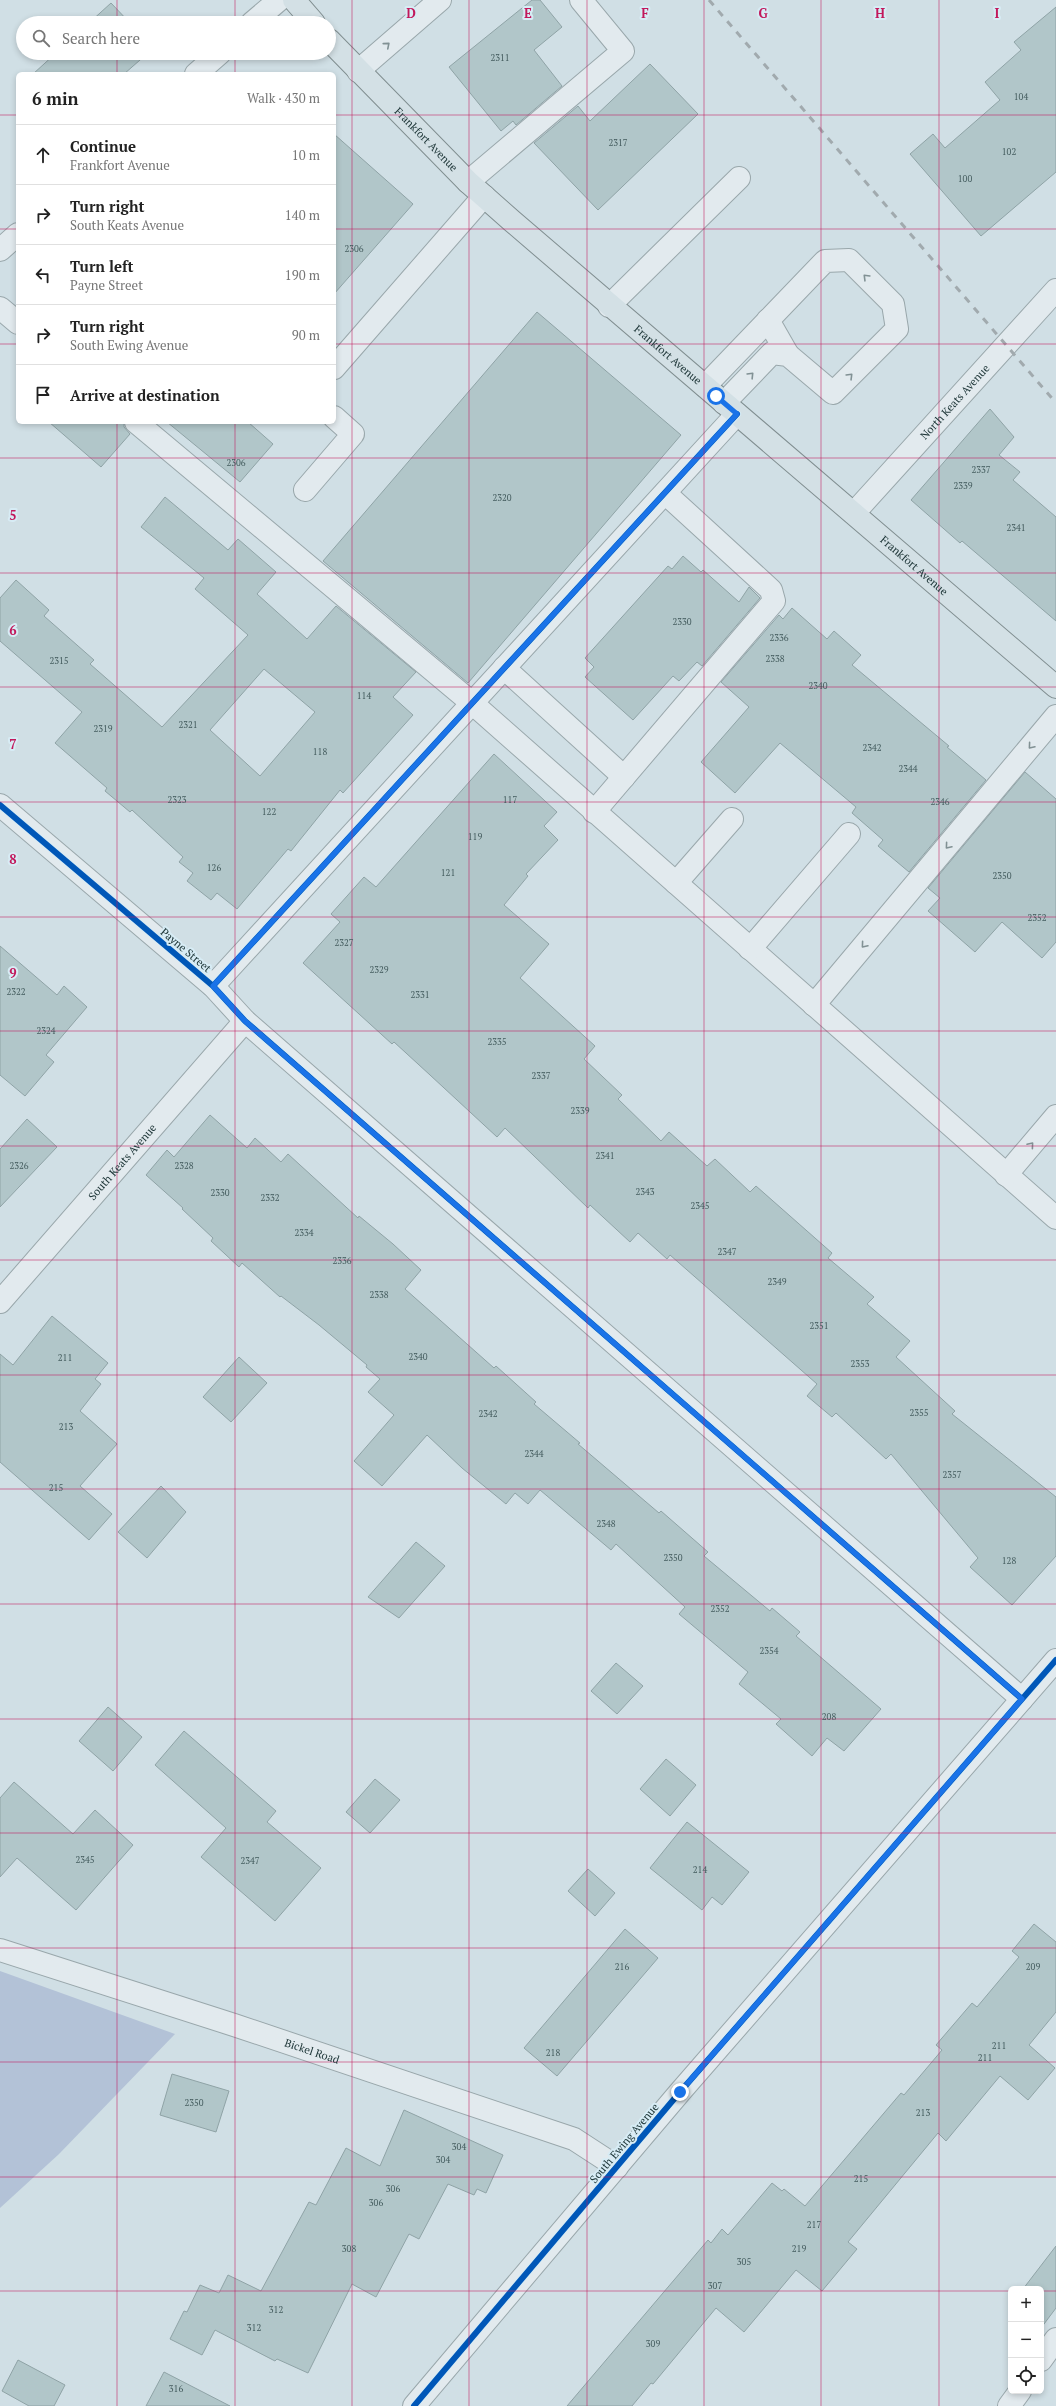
<!DOCTYPE html>
<meta charset="utf-8">
<style>
body{margin:0;font-family:"PT Serif",serif;background:#f2f2f2;color:#222}
.controls{position:absolute;right:12px;bottom:12px;display:grid;overflow:hidden;border-radius:6px;box-shadow:0 2px 6px #0003}
.controls button{width:36px;height:36px;display:grid;place-items:center;padding:0;border:0;border-bottom:1px solid #e0e0e0;background:#fff;color:#222;font:20px sans-serif}
.stop{position:absolute;width:12px;height:12px;margin:-9px;border:3px solid #1a73e8;border-radius:50%;background:#fff}
.stop.end{background:#1a73e8;border-color:#fff;box-shadow:0 1px 4px #0008}
.list{margin:0;padding:0;list-style:none}
h2{display:flex;justify-content:space-between;align-items:center;height:52px;margin:0;padding:0 16px;font-size:17px}
h2 small{font-size:13px;font-weight:400;color:#767676}
.list li{display:grid;grid-template-columns:26px 1fr auto;gap:12px;align-items:center;box-sizing:border-box;height:60px;padding:0 16px;border-top:1px solid #e0e0e0}
.list b{display:block;font-size:15px;white-space:nowrap}
.list p{margin:0;font-size:13px;white-space:nowrap;color:#767676}
.list em{font-size:13px;font-style:normal;color:#767676}
.icon{flex:none;width:22px;height:22px;fill:none;stroke:currentColor;stroke-width:2;stroke-linecap:round;stroke-linejoin:round}
.map{position:relative;flex:none;width:1056px;height:2406px;overflow:hidden}
.search{position:absolute;background:#fff;box-shadow:0 2px 6px #0003;left:16px;top:16px;width:320px;height:44px;display:flex;align-items:center;gap:10px;box-sizing:border-box;padding:0 14px;border-radius:22px;color:#767676;font-size:15px}
.panel{position:absolute;background:#fff;box-shadow:0 2px 6px #0003;left:16px;top:72px;width:320px;height:352px;border-radius:6px}
.map>svg:first-child{display:block}
.green{fill:#b3c2d7}
.building{fill:#b1c6c9;stroke:#8fa3a6;fill-rule:evenodd}
.lines{fill:none;stroke-linecap:round;stroke-linejoin:round}
.minor-casing{stroke:#99a7ab;stroke-width:24}
.major-casing{stroke:#808e90;stroke-width:24}
.minor{stroke:#e2eaee;stroke-width:22}
.major{stroke:#d3e0e5;stroke-width:22}
.rail{stroke:#a1aaae;stroke-width:3;stroke-dasharray:7 7;stroke-linecap:butt}
.cycleway-casing{stroke:#d7ecf5;stroke-width:8}
.cycleway{stroke:#0057b8;stroke-width:6}
.oneway{stroke:#819194}
.route{stroke:#1a73e8;stroke-width:5}
.grid{fill:none;stroke:#c2185b;stroke-width:1;stroke-opacity:0.55}
.labels{text-anchor:middle;dominant-baseline:central;stroke-width:4;stroke-linejoin:round;paint-order:stroke}
.number-label{font-size:9px;fill:#445c5e}
.street-label{font-size:11px;fill:#20383a;stroke:#d7ecf5}
.grid-label{font-size:13px;text-anchor:middle;font-weight:bold;fill:#c2185b;stroke:#d7ecf5;stroke-width:4;stroke-linejoin:round;paint-order:stroke}
</style>
<div class="map">
<svg width="1056" height="2406" viewBox="0 0 1056 2406">
<rect width="100%" height="100%" fill="#d0dfe5"/>
<path class="green" d="M 0,1971 L 175,2034 L 59,2154 L 0,2208 Z"/>
<path class="building" d="M 532,0 L 540,0 L 562,27 L 534,50 L 562,86 L 516,125 L 513,121 L 501,131 L 449,67 Z
M 111,3 L 130,23 L 89,23 Z
M 1056,7 L 1056,172 L 981,236 L 910,154 L 933,134 L 945,148 L 1000,100 L 985,82 L 1021,50 L 1014,42 Z
M 56,53 L 148,53 L 124,74 L 33,74 Z
M 650,64 L 698,114 L 598,210 L 534,143 L 578,106 L 590,121 Z
M 334,134 L 413,204 L 334,294 Z
M 537,312 L 681,435 L 468,683 L 323,561 Z
M 990,409 L 1014,437 L 999,455 L 1020,472 L 1013,480 L 1056,517 L 1056,621 L 962,541 L 960,543 L 911,500 Z
M 49,422 L 124,422 L 124,427 L 130,434 L 101,467 Z
M 167,422 L 248,422 L 273,444 L 240,482 Z
M 165,497 L 228,550 L 238,539 L 276,572 L 257,594 L 307,639 L 336,606 L 416,672 L 393,697 L 413,715 L 343,793 L 340,790 L 291,851 L 288,849 L 237,909 L 217,893 L 211,900 L 187,881 L 193,873 L 179,862 L 183,857 L 132,810 L 130,812 L 105,791 L 107,788 L 55,743 L 82,712 L 0,641 L 0,598 L 16,580 L 49,610 L 44,616 L 94,660 L 90,664 L 162,727 L 248,635 L 195,589 L 204,578 L 141,527 ZM 264,669 L 315,712 L 260,776 L 210,730 Z
M 683,556 L 701,572 L 703,570 L 739,602 L 749,587 L 760,598 L 702,666 L 697,662 L 679,681 L 673,676 L 633,720 L 585,677 L 594,667 L 585,658 L 668,566 L 672,569 Z
M 792,608 L 827,639 L 834,631 L 861,655 L 852,665 L 949,746 L 947,747 L 986,780 L 909,872 L 878,846 L 883,840 L 852,813 L 856,807 L 780,743 L 735,793 L 701,762 L 749,707 L 721,682 L 779,615 L 783,619 Z
M 494,754 L 557,812 L 544,826 L 558,840 L 526,874 L 528,876 L 504,905 L 549,944 L 520,978 L 595,1046 L 584,1059 L 622,1095 L 618,1099 L 661,1141 L 669,1132 L 707,1166 L 715,1159 L 750,1192 L 756,1186 L 832,1253 L 828,1258 L 874,1297 L 867,1304 L 910,1341 L 896,1357 L 955,1411 L 952,1414 L 1056,1497 L 1056,1556 L 1012,1605 L 970,1567 L 978,1558 L 891,1454 L 886,1459 L 836,1413 L 832,1417 L 807,1396 L 817,1384 L 670,1255 L 667,1259 L 638,1233 L 630,1242 L 590,1205 L 588,1208 L 505,1128 L 497,1137 L 430,1075 L 394,1042 L 392,1044 L 303,963 L 340,922 L 331,914 L 364,877 L 376,887 Z
M 1025,772 L 1056,799 L 1056,942 L 1042,958 L 1002,922 L 975,952 L 928,911 L 940,898 L 928,888 Z
M 0,946 L 57,995 L 64,986 L 87,1007 L 46,1055 L 54,1062 L 25,1096 L 0,1075 Z
M 210,1115 L 247,1148 L 255,1138 L 281,1162 L 288,1154 L 358,1218 L 359,1216 L 393,1244 L 421,1270 L 405,1289 L 494,1368 L 496,1366 L 536,1402 L 534,1404 L 580,1443 L 578,1444 L 659,1513 L 661,1511 L 708,1552 L 704,1556 L 770,1611 L 772,1608 L 800,1632 L 796,1636 L 881,1709 L 844,1751 L 827,1738 L 812,1756 L 776,1724 L 781,1719 L 739,1684 L 748,1672 L 679,1614 L 685,1607 L 616,1544 L 611,1550 L 540,1490 L 528,1504 L 515,1493 L 506,1504 L 462,1468 L 427,1435 L 382,1486 L 354,1461 L 394,1415 L 368,1392 L 380,1379 L 366,1367 L 367,1365 L 319,1325 L 281,1296 L 280,1297 L 242,1263 L 239,1267 L 211,1241 L 213,1238 L 182,1209 L 183,1208 L 146,1175 L 167,1150 L 174,1157 Z
M 27,1119 L 57,1147 L 0,1207 L 0,1149 Z
M 52,1316 L 108,1363 L 95,1379 L 101,1384 L 80,1411 L 117,1444 L 80,1486 L 112,1514 L 89,1540 L 0,1462 L 0,1354 L 13,1365 Z
M 239,1357 L 267,1383 L 231,1422 L 203,1397 Z
M 161,1486 L 186,1512 L 147,1558 L 118,1532 Z
M 416,1542 L 445,1566 L 399,1618 L 368,1597 Z
M 616,1663 L 643,1686 L 617,1714 L 591,1691 Z
M 108,1707 L 142,1737 L 113,1771 L 79,1741 Z
M 184,1731 L 276,1811 L 267,1822 L 321,1868 L 275,1921 L 201,1857 L 226,1828 L 155,1765 Z
M 666,1759 L 696,1785 L 670,1816 L 640,1789 Z
M 375,1779 L 400,1800 L 370,1833 L 346,1812 Z
M 14,1782 L 73,1834 L 95,1810 L 133,1845 L 76,1910 L 17,1858 L 0,1877 L 0,1798 Z
M 687,1822 L 749,1872 L 722,1905 L 712,1897 L 702,1910 L 650,1868 Z
M 588,1869 L 615,1893 L 595,1916 L 568,1891 Z
M 1034,1924 L 1056,1942 L 1056,2012 L 1029,2045 L 1055,2068 L 1028,2100 L 1000,2076 L 946,2141 L 938,2133 L 848,2242 L 857,2249 L 822,2291 L 796,2270 L 744,2332 L 716,2308 L 653,2384 L 651,2383 L 632,2406 L 567,2406 L 708,2240 L 711,2243 L 722,2229 L 728,2235 L 772,2183 L 782,2191 L 784,2189 L 805,2206 L 901,2093 L 904,2095 L 942,2050 L 936,2045 L 972,2003 L 977,2007 L 1019,1957 L 1012,1951 Z
M 625,1929 L 658,1958 L 557,2076 L 524,2048 Z
M 172,2074 L 229,2091 L 216,2132 L 160,2115 Z
M 404,2110 L 503,2155 L 486,2193 L 477,2189 L 474,2195 L 448,2184 L 419,2239 L 409,2234 L 376,2297 L 352,2284 L 308,2373 L 277,2359 L 275,2361 L 215,2330 L 202,2355 L 170,2339 L 184,2311 L 187,2312 L 200,2285 L 219,2293 L 228,2275 L 261,2291 L 309,2202 L 316,2205 L 346,2148 L 380,2166 Z
M 1056,2246 L 1056,2308 L 1041,2328 L 1041,2289 L 1023,2289 Z
M 18,2360 L 65,2385 L 54,2406 L 29,2406 L 2,2391 Z
M 164,2372 L 230,2406 L 146,2406 Z"/>
<g class="lines">
<g class="minor-casing">
<g id="minor">
<path d="M 252,23 L 279,0"/>
<path d="M 358,71 L 440,0"/>
<path d="M 196,74 L 220,53"/>
<path d="M 468,182 L 623,51 L 581,0"/>
<path d="M 0,250 L 18,234"/>
<path d="M 609,306 L 739,178"/>
<path d="M 0,308 L 18,323"/>
<path d="M 768,320 L 788,355"/>
<path d="M 334,368 L 484,196"/>
<path d="M 705,386 L 825,261 L 849,260 L 893,304 L 897,329 L 833,393 L 788,355 L 772,353 L 724,403"/>
<path d="M 136,422 L 472,703 L 1056,1218"/>
<path d="M 305,490 L 353,434 L 334,417"/>
<path id="s1" d="M 854,513 L 1056,290"/>
<path d="M 504,668 L 624,777"/>
<path d="M 0,805 L 213,986 L 245,1021 L 1022,1699"/>
<path d="M 594,812 L 774,601 L 771,590 L 665,493"/>
<path d="M 676,883 L 732,819"/>
<path d="M 750,949 L 849,834"/>
<path d="M 213,986 L 737,414"/>
<path d="M 814,1005 L 1056,716"/>
<path d="M 1006,1175 L 1056,1116"/>
<path id="s2" d="M 0,1302 L 245,1021"/>
<path id="s3" d="M 0,1950 L 234,2025 L 574,2139 L 617,2167"/>
<path d="M 1041,2360 L 1056,2339"/>
<path d="M 414,2406 L 680,2092 L 1056,1660"/>
<path d="M 1009,2406 L 1020,2391"/>
</g>
</g>
<g class="major-casing">
<g id="major">
<path d="M 294,0 L 314,23"/>
<path id="s4" d="M 329,40 L 468,182 L 512,221 L 1056,687"/>
</g>
</g>
<use href="#minor" class="minor"/>
<use href="#major" class="major"/>
<path class="rail" d="M 709,0 L 1056,403"/>
<g class="cycleway-casing">
<path id="cycleway" d="M 0,805 L 213,986 L 245,1021 L 1022,1699
M 213,986 L 737,414
M 414,2406 L 680,2092 L 1056,1660"/>
</g>
<use href="#cycleway" class="cycleway"/>
</g>
<defs><path id="oneway-chevron" d="M-2-3.5L2.5 0L-2 3.5" fill="none" stroke-width="1.6" stroke-linecap="round" stroke-linejoin="round"/></defs>
<g class="oneway">
<use href="#oneway-chevron" transform="translate(387 45) rotate(-41)"/>
<use href="#oneway-chevron" transform="translate(866 277) rotate(-135)"/>
<use href="#oneway-chevron" transform="translate(751 375) rotate(-46)"/>
<use href="#oneway-chevron" transform="translate(850 376) rotate(-45)"/>
<use href="#oneway-chevron" transform="translate(1031 746) rotate(130)"/>
<use href="#oneway-chevron" transform="translate(948 846) rotate(130)"/>
<use href="#oneway-chevron" transform="translate(864 945) rotate(130)"/>
<use href="#oneway-chevron" transform="translate(1031 1145) rotate(-50)"/>
</g>
<g class="lines">
<path class="route" d="M 680,2092 L 1022,1699 L 245,1021 L 213,986 L 737,414 L 716,396"/>
</g>
<path class="grid" d="M 117,0 L 117,23M 235,0 L 235,23M 352,0 L 352,2406M 469,0 L 469,2406M 587,0 L 587,2406M 704,0 L 704,2406M 821,0 L 821,2406M 939,0 L 939,2406M 117,53 L 117,74M 235,53 L 235,74M 0,115 L 18,115M 334,115 L 1056,115M 0,229 L 18,229M 334,229 L 1056,229M 0,344 L 18,344M 334,344 L 1056,344M 117,422 L 117,2406M 235,422 L 235,2406M 0,458 L 1056,458M 0,573 L 1056,573M 0,687 L 1056,687M 0,802 L 1056,802M 0,917 L 1056,917M 0,1031 L 1056,1031M 0,1146 L 1056,1146M 0,1260 L 1056,1260M 0,1375 L 1056,1375M 0,1489 L 1056,1489M 0,1604 L 1056,1604M 0,1719 L 1056,1719M 0,1833 L 1056,1833M 0,1948 L 1056,1948M 0,2062 L 1056,2062M 0,2177 L 1056,2177M 0,2291 L 1011,2291M 1041,2291 L 1056,2291"/>
<g class="labels">
<g class="number-label">
<text x="500" y="58">2311</text>
<text x="1021" y="97">104</text>
<text x="618" y="143">2317</text>
<text x="1009" y="152">102</text>
<text x="965" y="179">100</text>
<text x="354" y="249">2306</text>
<text x="236" y="463">2306</text>
<text x="981" y="470">2337</text>
<text x="963" y="486">2339</text>
<text x="502" y="498">2320</text>
<text x="1016" y="528">2341</text>
<text x="682" y="622">2330</text>
<text x="779" y="638">2336</text>
<text x="775" y="659">2338</text>
<text x="59" y="661">2315</text>
<text x="818" y="686">2340</text>
<text x="364" y="696">114</text>
<text x="188" y="725">2321</text>
<text x="103" y="729">2319</text>
<text x="872" y="748">2342</text>
<text x="320" y="752">118</text>
<text x="908" y="769">2344</text>
<text x="177" y="800">2323</text>
<text x="510" y="800">117</text>
<text x="940" y="802">2346</text>
<text x="269" y="812">122</text>
<text x="475" y="837">119</text>
<text x="214" y="868">126</text>
<text x="448" y="873">121</text>
<text x="1002" y="876">2350</text>
<text x="1037" y="918">2352</text>
<text x="344" y="943">2327</text>
<text x="379" y="970">2329</text>
<text x="16" y="992">2322</text>
<text x="420" y="995">2331</text>
<text x="46" y="1031">2324</text>
<text x="497" y="1042">2335</text>
<text x="541" y="1076">2337</text>
<text x="580" y="1111">2339</text>
<text x="605" y="1156">2341</text>
<text x="19" y="1166">2326</text>
<text x="184" y="1166">2328</text>
<text x="645" y="1192">2343</text>
<text x="220" y="1193">2330</text>
<text x="270" y="1198">2332</text>
<text x="700" y="1206">2345</text>
<text x="304" y="1233">2334</text>
<text x="727" y="1252">2347</text>
<text x="342" y="1261">2336</text>
<text x="777" y="1282">2349</text>
<text x="379" y="1295">2338</text>
<text x="819" y="1326">2351</text>
<text x="418" y="1357">2340</text>
<text x="65" y="1358">211</text>
<text x="860" y="1364">2353</text>
<text x="919" y="1413">2355</text>
<text x="488" y="1414">2342</text>
<text x="66" y="1427">213</text>
<text x="534" y="1454">2344</text>
<text x="952" y="1475">2357</text>
<text x="56" y="1488">215</text>
<text x="606" y="1524">2348</text>
<text x="673" y="1558">2350</text>
<text x="1009" y="1561">128</text>
<text x="720" y="1609">2352</text>
<text x="769" y="1651">2354</text>
<text x="829" y="1717">208</text>
<text x="85" y="1860">2345</text>
<text x="250" y="1861">2347</text>
<text x="700" y="1870">214</text>
<text x="622" y="1967">216</text>
<text x="1033" y="1967">209</text>
<text x="999" y="2046">211</text>
<text x="553" y="2053">218</text>
<text x="985" y="2058">211</text>
<text x="194" y="2103">2350</text>
<text x="923" y="2113">213</text>
<text x="459" y="2147">304</text>
<text x="443" y="2160">304</text>
<text x="861" y="2179">215</text>
<text x="393" y="2189">306</text>
<text x="376" y="2203">306</text>
<text x="814" y="2225">217</text>
<text x="349" y="2249">308</text>
<text x="799" y="2249">219</text>
<text x="744" y="2262">305</text>
<text x="715" y="2286">307</text>
<text x="276" y="2310">312</text>
<text x="254" y="2328">312</text>
<text x="653" y="2344">309</text>
<text x="176" y="2389">316</text>
</g>
<g class="street-label">
<text stroke="none"><textPath href="#s4" startOffset="139">Frankfort Avenue</textPath></text>
<text stroke="none"><textPath href="#s4" startOffset="463">Frankfort Avenue</textPath></text>
<text stroke="none"><textPath href="#s1" startOffset="150">North Keats Avenue</textPath></text>
<text stroke="none"><textPath href="#s4" startOffset="787">Frankfort Avenue</textPath></text>
<text transform="translate(186 950) rotate(40)">Payne Street</text>
<text stroke="none"><textPath href="#s2" startOffset="186">South Keats Avenue</textPath></text>
<text stroke="none"><textPath href="#s3" startOffset="328">Bickel Road</textPath></text>
<text transform="translate(624 2143) rotate(-50)">South Ewing Avenue</text>
</g>
</g>
<g class="grid-label">
<text x="411" y="18">D</text>
<text x="528" y="18">E</text>
<text x="645" y="18">F</text>
<text x="763" y="18">G</text>
<text x="880" y="18">H</text>
<text x="997" y="18">I</text>
<text x="13" y="520">5</text>
<text x="13" y="635">6</text>
<text x="13" y="749">7</text>
<text x="13" y="864">8</text>
<text x="13" y="978">9</text>
</g>
</svg>
<div class="controls">
<button>+</button>
<button>−</button>
<button><svg class="icon" aria-label="locate" viewBox="0 0 24 24"><circle cx="12" cy="12" r="6"/><path d="M12 2v4M12 18v4M2 12h4M18 12h4"/></svg></button>
</div>
<div class="stop" style="left:716px;top:396px"></div>
<div class="stop end" style="left:680px;top:2092px"></div>
<div class="search"><svg class="icon" aria-label="search" viewBox="0 0 24 24"><circle cx="10" cy="10" r="6"/><path d="M15 15l6 6"/></svg>Search here</div>
<section class="panel">
<h2>6 min<small>Walk · 430 m</small></h2>
<ul class="list">
<li><svg class="icon" aria-label="ahead" viewBox="0 0 24 24"><path d="M12 20V5M6 11l6-6 6 6"/></svg><div><b>Continue</b><p>Frankfort Avenue</p></div><em>10 m</em></li>
<li><svg class="icon" aria-label="right" viewBox="0 0 24 24"><path d="M7 20v-9h11M14 6l5 5-5 5"/></svg><div><b>Turn right</b><p>South Keats Avenue</p></div><em>140 m</em></li>
<li><svg class="icon" aria-label="left" viewBox="0 0 24 24"><path d="M17 20v-9H6M10 6l-5 5 5 5"/></svg><div><b>Turn left</b><p>Payne Street</p></div><em>190 m</em></li>
<li><svg class="icon" aria-label="right" viewBox="0 0 24 24"><path d="M7 20v-9h11M14 6l5 5-5 5"/></svg><div><b>Turn right</b><p>South Ewing Avenue</p></div><em>90 m</em></li>
<li><svg class="icon" aria-label="arrive" viewBox="0 0 24 24"><path d="M6 21V4h12l-3 4 3 4H6"/></svg><div><b>Arrive at destination</b></div></li>
</ul>
</section>
</div>
